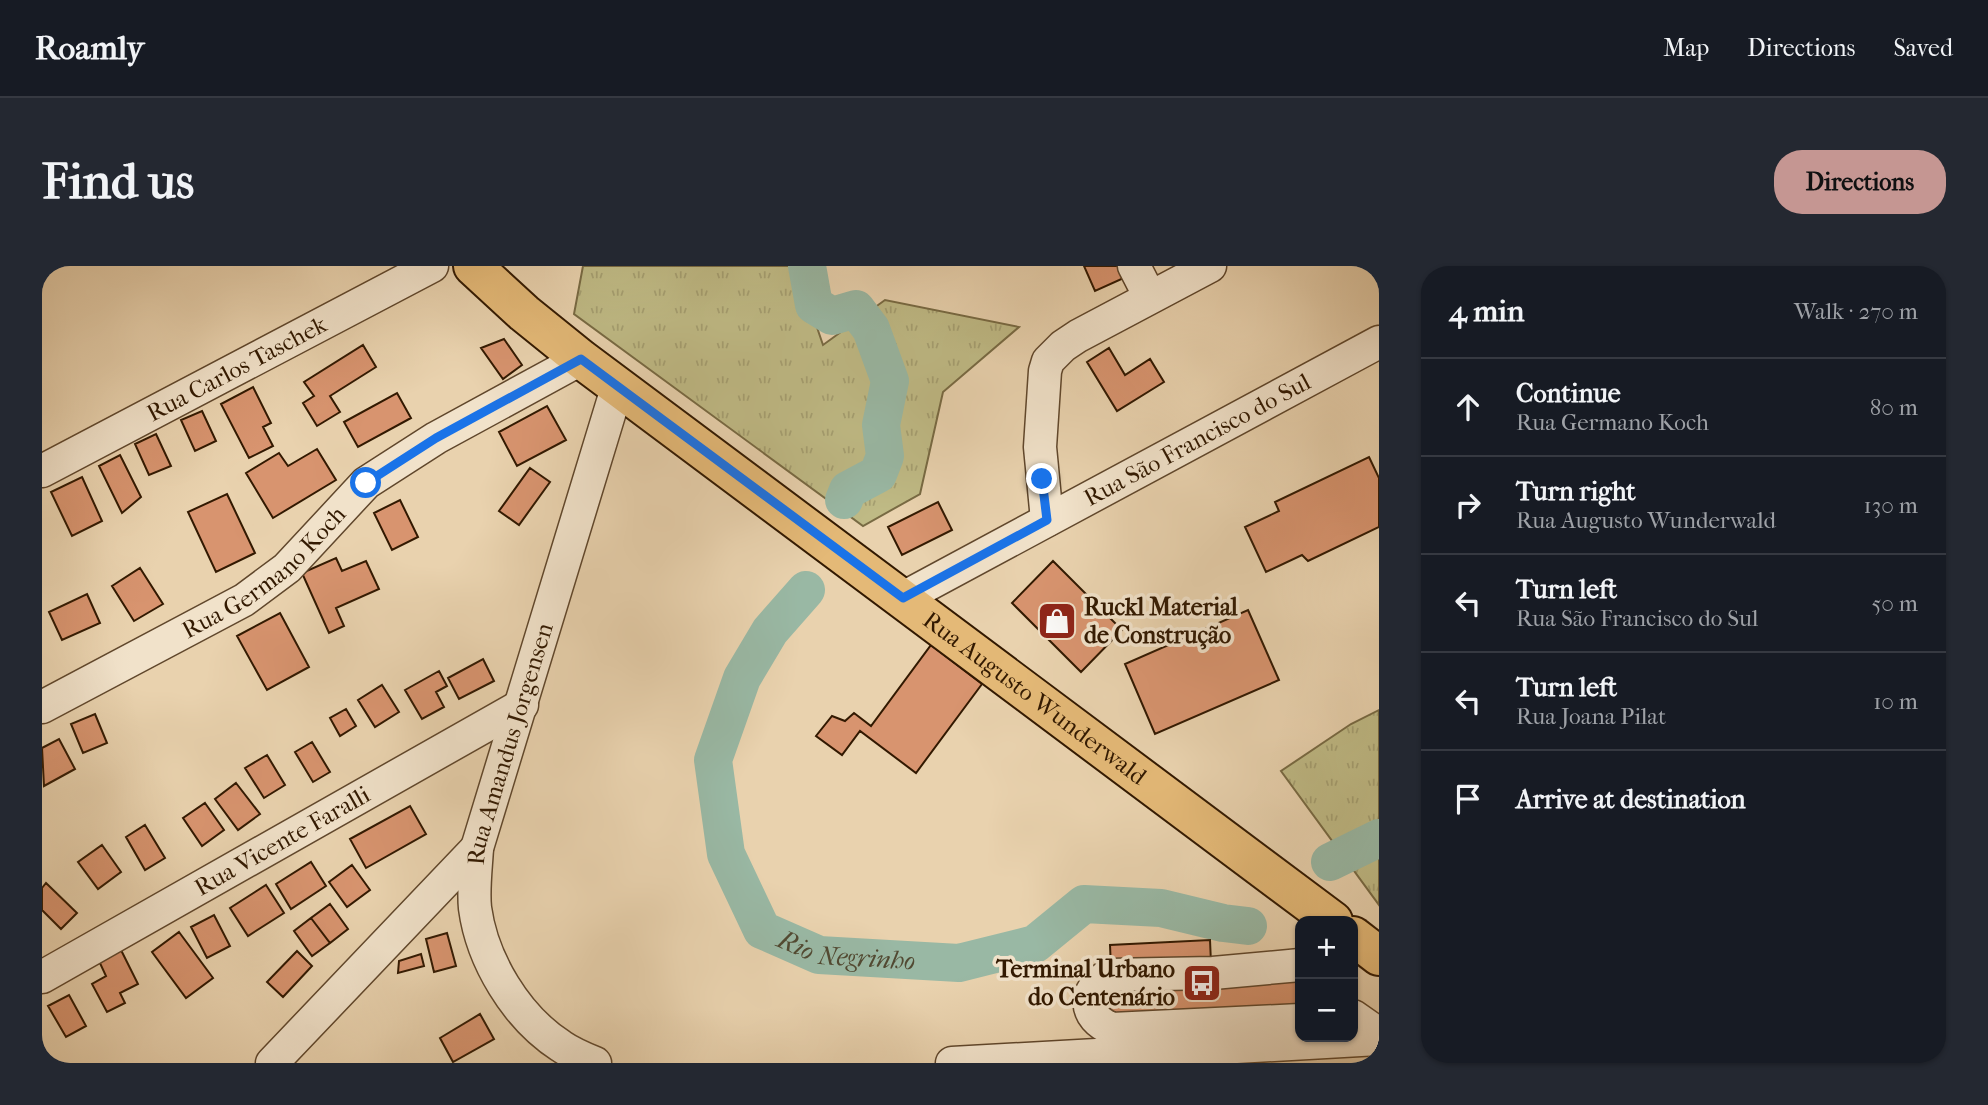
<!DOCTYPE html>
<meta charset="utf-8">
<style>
body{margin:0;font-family:"IM FELL French Canon",serif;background:#242831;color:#f1f3f6}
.controls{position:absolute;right:21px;bottom:21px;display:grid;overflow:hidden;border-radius:14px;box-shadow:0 2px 5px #0004}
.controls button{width:63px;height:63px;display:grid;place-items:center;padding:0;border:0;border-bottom:2px solid #363941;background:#171b24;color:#f1f3f6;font:35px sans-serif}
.stop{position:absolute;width:21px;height:21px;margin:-16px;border:5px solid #1a73e8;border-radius:50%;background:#fff}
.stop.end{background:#1a73e8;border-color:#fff;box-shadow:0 2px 7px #0008}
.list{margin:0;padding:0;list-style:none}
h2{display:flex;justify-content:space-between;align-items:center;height:91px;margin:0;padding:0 28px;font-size:30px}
h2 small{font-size:23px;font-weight:400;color:#9ea1a6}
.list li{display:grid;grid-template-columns:46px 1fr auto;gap:21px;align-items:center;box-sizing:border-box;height:98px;padding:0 28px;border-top:2px solid #363941}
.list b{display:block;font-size:26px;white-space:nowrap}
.list p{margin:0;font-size:23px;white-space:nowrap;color:#9ea1a6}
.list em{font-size:23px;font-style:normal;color:#9ea1a6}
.icon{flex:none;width:38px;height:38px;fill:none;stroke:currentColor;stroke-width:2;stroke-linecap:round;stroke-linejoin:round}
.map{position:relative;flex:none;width:1337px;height:797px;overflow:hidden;border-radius:28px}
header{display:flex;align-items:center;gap:42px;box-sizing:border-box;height:98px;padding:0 35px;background:#171b24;border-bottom:2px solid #363941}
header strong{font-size:33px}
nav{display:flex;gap:38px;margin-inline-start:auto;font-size:24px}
.intro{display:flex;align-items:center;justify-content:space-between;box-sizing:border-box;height:168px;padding:0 42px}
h1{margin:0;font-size:49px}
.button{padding:18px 32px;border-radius:28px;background:#c59692;color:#111;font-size:24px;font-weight:700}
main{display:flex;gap:42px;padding:0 42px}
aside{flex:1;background:#171b24;border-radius:28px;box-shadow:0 2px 5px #0004}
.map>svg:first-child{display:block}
.grass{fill:url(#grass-tufts);stroke:#786a43;stroke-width:2}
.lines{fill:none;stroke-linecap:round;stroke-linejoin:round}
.river{stroke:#99b8a4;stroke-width:38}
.building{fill:#d8946f;stroke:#321901;stroke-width:2}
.minor-casing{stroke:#60472c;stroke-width:35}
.major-casing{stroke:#321901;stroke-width:42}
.minor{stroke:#f1e2ca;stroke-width:32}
.major{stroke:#e4b977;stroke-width:38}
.route{stroke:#1a73e8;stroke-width:9}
.labels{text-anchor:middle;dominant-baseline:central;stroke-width:7;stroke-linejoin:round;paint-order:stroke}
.street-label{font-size:24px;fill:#321901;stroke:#f1e2ca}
.poi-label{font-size:24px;font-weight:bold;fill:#321901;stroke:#f1e2ca;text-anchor:start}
.water-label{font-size:26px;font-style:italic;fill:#514932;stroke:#f1e2ca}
</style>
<header>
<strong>Roamly</strong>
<nav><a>Map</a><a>Directions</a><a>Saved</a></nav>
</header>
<div class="intro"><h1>Find us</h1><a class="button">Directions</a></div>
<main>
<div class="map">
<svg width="1337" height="797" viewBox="0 0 1337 797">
<defs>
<pattern id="grass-tufts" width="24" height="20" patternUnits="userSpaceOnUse" patternTransform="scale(1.75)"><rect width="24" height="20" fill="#bfba85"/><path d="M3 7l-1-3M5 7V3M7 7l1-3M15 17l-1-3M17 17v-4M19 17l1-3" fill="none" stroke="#a59f71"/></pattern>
</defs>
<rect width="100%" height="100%" fill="#e9d2ae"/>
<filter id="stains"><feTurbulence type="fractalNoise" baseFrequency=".00286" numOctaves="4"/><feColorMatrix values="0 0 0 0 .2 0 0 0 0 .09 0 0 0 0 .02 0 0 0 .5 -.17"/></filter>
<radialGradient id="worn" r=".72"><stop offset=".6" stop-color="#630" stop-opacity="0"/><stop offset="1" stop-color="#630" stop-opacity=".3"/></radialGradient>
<path class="grass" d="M 541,0 L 754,0 L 781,79 L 843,34 L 977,61 L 901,126 L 878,228 L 821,260 L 532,48 Z
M 1337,444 L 1337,639 L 1239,505 L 1309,458 Z"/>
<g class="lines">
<g class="river">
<path d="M 765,0 L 772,39 L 790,50 L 814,43 L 829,63 L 848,115 L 839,159 L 843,190 L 836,208 L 806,224 L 802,234"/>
<path id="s1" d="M 764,324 L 728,365 L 700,412 L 671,494 L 684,588 L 720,664 L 777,689 L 917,697 L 993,678 L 1042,638 L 1119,642 L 1181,657 L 1206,660"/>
<path d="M 1288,596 L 1337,572"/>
</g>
</g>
<path class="building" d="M 1042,0 L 1079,0 L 1084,11 L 1053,25 Z
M 462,73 L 480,99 L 461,113 L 439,82 Z
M 321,79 L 334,101 L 288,130 L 298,146 L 275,160 L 261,137 L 272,130 L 262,116 Z
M 1067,82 L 1083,109 L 1108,93 L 1122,116 L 1075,145 L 1045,96 Z
M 211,121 L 229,157 L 221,161 L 231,180 L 207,192 L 179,138 Z
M 355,127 L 369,152 L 316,181 L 302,156 Z
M 505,140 L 524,174 L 475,200 L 457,166 Z
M 160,145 L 174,175 L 153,185 L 139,154 Z
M 114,168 L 129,200 L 107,209 L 93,178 Z
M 275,183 L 294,214 L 231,252 L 204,207 L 237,187 L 246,200 Z
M 78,189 L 99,231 L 80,247 L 57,200 Z
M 1327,191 L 1337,212 L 1337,261 L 1266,295 L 1260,289 L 1224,306 L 1203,261 L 1237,245 L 1233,236 Z
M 488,202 L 508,216 L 477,259 L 457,245 Z
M 40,211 L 60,255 L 30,270 L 9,226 Z
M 185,228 L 213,287 L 174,306 L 146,246 Z
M 358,234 L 376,271 L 350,284 L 332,247 Z
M 896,236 L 910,264 L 860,289 L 846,261 Z
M 294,292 L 300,305 L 324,295 L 337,323 L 294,342 L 302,360 L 287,367 L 260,307 Z
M 1011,295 L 1080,364 L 1039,406 L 970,337 Z
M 98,302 L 121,338 L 92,355 L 70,320 Z
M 45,328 L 58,357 L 20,374 L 7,346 Z
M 1206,344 L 1237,414 L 1113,468 L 1083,398 Z
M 238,347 L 267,401 L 225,424 L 195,370 Z
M 889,379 L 940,418 L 874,507 L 818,465 L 800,489 L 774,470 L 790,450 L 803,455 L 812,447 L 829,460 Z
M 441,393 L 452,415 L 417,433 L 406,412 Z
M 397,405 L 405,420 L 394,426 L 402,441 L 380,453 L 363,424 Z
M 340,419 L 357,446 L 333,461 L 316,434 Z
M 304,443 L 314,460 L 298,470 L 288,452 Z
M 53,448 L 65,477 L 41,487 L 29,458 Z
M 17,473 L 33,503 L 2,520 L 0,482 Z
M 270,476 L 288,506 L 271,516 L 253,486 Z
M 225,489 L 243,519 L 222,532 L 203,502 Z
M 194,517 L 218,548 L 196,564 L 173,533 Z
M 163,537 L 182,564 L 160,580 L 141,552 Z
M 368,540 L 384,568 L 324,602 L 308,573 Z
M 103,559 L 123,592 L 103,604 L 84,571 Z
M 60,579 L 79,606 L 56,623 L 36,596 Z
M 269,596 L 284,620 L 249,643 L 234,618 Z
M 310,599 L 328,624 L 305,641 L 287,616 Z
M 4,617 L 35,647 L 19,663 L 0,644 L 0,622 Z
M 224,619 L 242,647 L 206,670 L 188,642 Z
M 288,638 L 306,663 L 288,677 L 269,652 Z
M 172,649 L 188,680 L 165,692 L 149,661 Z
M 269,652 L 288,677 L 270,690 L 252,665 Z
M 137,666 L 171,712 L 144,732 L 110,686 Z
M 405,667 L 414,700 L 392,706 L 384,673 Z
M 1168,674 L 1169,697 L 1069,702 L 1068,679 Z
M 79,684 L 96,718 L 78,727 L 83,737 L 65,746 L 50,718 L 64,710 L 57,695 Z
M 255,685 L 270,700 L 241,731 L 225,716 Z
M 379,688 L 382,700 L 356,707 L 357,695 Z
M 1258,706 L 1258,749 L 1069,759 L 1067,714 Z
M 27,729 L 44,760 L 24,771 L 6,740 Z
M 438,748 L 452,773 L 411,796 L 398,772 Z"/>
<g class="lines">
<g class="minor-casing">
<g id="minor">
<path d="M 1092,0 L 1108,31"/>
<path id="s2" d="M 0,205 L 390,0"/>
<path d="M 1005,254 L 998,181 L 1003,105 L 1006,95 L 1021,80 L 1036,70 L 1168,0"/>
<path id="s3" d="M 861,332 L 1337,76"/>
<path id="s4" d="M 0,441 L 202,334 L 245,302 L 324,217 L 394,172 L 539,93"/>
<path d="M 1258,699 L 1171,707 L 1067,709 C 1040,725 1041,751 1070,763 L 1258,754"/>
<path id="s5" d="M 0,711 L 480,439"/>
<path d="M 1311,750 L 1337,768"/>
<path d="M 230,797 L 435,582"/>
<path id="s6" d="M 553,797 C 541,792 529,787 519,780 C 474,751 440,694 433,642 C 431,623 434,601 435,582 L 576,119"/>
<path d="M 910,797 L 1337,773"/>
</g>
</g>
<g class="major-casing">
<g id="major">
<path id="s7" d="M 431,0 L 482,47 L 539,93 L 1291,655"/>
<path d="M 1311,670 L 1337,690"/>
</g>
</g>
<use href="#minor" class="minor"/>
<use href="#major" class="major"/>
</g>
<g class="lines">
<path class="route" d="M 324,217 L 394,172 L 539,93 L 861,332 L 1005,254 L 1000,213"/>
</g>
<defs>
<g id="shop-square" transform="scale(2.0125)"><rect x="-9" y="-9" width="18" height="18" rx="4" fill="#8f2418" stroke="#f1e2ca"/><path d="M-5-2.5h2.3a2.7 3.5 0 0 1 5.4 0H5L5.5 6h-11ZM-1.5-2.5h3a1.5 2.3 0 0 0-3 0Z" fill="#fff"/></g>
<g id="bus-square" transform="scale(2.0125)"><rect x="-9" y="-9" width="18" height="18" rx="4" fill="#8f2418" stroke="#f1e2ca"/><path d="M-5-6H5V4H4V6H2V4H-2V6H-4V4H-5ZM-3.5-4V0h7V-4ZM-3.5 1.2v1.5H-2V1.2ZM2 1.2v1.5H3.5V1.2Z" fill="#fff"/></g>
</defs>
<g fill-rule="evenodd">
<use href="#shop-square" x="1015" y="355"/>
<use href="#bus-square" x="1160" y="717"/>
</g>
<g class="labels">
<g class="street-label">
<text stroke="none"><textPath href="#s2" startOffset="220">Rua Carlos Taschek</textPath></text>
<text stroke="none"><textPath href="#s3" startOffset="334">Rua São Francisco do Sul</textPath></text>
<text stroke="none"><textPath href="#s4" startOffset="261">Rua Germano Koch</textPath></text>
<text stroke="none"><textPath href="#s7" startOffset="709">Rua Augusto Wunderwald</textPath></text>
<text stroke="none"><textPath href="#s6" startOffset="374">Rua Amandus Jorgensen</textPath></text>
<text stroke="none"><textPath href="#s5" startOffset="276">Rua Vicente Faralli</textPath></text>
</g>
<g class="poi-label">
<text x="1042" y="341">Ruckl Material<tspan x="1042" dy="28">de Construção</tspan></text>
<text x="1133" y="703" text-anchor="end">Terminal Urbano<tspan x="1133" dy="28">do Centenário</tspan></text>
</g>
<g class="water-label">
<text stroke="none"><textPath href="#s1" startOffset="464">Rio Negrinho</textPath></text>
</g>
</g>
<rect width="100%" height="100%" filter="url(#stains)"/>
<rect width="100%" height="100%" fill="url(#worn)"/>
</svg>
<div class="controls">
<button>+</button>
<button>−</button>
</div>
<div class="stop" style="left:324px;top:217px"></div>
<div class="stop end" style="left:1000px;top:213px"></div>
</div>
<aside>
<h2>4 min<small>Walk · 270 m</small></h2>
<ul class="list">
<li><svg class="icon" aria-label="ahead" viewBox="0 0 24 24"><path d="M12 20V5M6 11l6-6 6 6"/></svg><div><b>Continue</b><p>Rua Germano Koch</p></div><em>80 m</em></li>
<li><svg class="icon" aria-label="right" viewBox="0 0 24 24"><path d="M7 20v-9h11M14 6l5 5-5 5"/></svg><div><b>Turn right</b><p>Rua Augusto Wunderwald</p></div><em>130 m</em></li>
<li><svg class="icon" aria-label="left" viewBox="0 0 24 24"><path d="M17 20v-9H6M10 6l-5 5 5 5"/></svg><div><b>Turn left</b><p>Rua São Francisco do Sul</p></div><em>50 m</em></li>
<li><svg class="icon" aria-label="left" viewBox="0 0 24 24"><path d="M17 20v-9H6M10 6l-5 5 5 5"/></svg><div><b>Turn left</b><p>Rua Joana Pilat</p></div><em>10 m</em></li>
<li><svg class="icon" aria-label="arrive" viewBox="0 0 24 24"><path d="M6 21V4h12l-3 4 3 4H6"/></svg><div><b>Arrive at destination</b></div></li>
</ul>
</aside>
</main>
